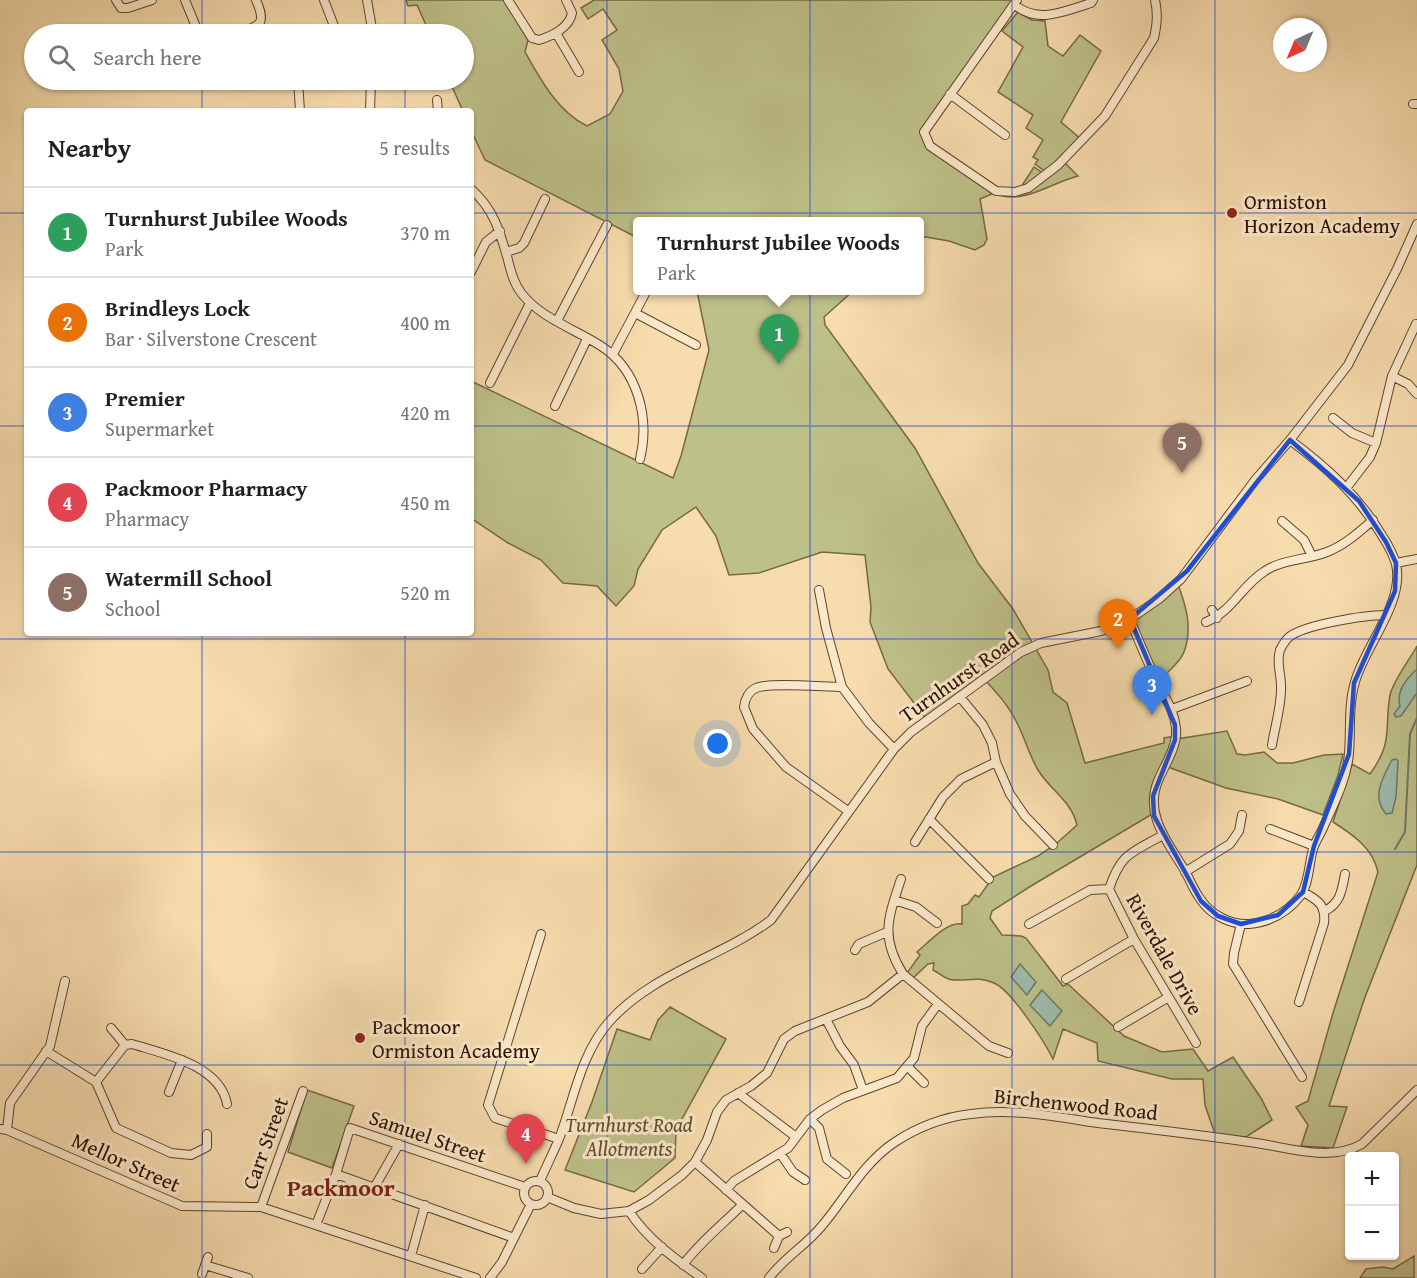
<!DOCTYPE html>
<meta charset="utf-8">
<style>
body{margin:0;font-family:"Gentium Book Plus",serif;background:#f2f2f2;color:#202124}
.controls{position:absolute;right:18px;bottom:18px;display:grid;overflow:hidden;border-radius:6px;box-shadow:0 2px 4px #0004}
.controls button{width:54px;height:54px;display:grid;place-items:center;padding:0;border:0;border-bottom:2px solid #e0e0e0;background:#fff;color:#202124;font:30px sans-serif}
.compass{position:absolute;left:1273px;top:18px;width:54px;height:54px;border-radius:50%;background:#fff;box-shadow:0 2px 4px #0004;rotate:224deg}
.you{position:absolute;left:718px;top:744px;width:21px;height:21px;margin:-15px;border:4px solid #fff;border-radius:50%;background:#1a73e8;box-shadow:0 0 0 9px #1a73e833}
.badge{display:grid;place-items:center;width:39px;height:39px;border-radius:50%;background:#ea580c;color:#fff;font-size:20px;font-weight:700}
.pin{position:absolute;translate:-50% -50px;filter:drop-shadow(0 2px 3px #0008)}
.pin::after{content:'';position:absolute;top:32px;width:21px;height:18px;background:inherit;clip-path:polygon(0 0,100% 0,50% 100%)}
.popup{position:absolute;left:633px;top:217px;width:291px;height:78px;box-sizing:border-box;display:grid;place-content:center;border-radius:6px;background:#fff;filter:drop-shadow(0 2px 4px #0005);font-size:20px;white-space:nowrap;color:#757577}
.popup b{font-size:22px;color:#202124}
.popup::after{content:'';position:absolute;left:50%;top:100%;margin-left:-12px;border:12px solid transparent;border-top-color:#fff}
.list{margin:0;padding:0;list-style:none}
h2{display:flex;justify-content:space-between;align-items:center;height:78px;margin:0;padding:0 24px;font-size:26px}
h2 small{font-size:20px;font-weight:400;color:#757577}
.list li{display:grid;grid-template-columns:39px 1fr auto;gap:18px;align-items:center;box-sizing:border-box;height:90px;padding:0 24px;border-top:2px solid #e0e0e0}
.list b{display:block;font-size:22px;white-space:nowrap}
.list p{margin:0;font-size:20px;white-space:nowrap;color:#757577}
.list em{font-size:20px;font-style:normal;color:#757577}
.icon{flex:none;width:33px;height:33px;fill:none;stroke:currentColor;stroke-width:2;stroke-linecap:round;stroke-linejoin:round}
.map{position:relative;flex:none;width:1417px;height:1278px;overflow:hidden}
.search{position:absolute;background:#fff;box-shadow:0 2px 4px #0004;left:24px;top:24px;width:450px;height:66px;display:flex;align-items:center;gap:15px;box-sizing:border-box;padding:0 21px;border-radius:33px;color:#757577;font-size:22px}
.panel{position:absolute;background:#fff;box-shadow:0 2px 4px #0004;left:24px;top:108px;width:450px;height:528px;border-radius:6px}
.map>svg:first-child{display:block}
.green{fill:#bec089;stroke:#766844;stroke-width:1.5}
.water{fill:#9dbcac;stroke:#707767;stroke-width:1.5}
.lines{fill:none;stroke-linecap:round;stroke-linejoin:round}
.stream{stroke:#707767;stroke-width:2}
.minor-casing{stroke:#60432c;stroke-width:10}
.minor{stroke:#fae8ca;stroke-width:8}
.marked{fill:none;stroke:#1d4ed8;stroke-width:4.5;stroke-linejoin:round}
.grid{fill:none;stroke:#1d4ed8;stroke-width:1.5;stroke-opacity:0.55}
.poi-dot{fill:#8f2418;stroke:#fae8ca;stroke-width:2}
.labels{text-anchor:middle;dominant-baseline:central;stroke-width:6;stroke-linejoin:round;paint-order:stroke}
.poi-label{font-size:21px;fill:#2d1000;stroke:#fae8ca;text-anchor:start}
.street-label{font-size:21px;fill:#2d1000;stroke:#fae8ca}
.park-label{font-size:21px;font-style:italic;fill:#604e30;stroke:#fae8ca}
.quarter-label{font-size:24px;font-weight:bold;fill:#7a1f14;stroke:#fae8ca}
</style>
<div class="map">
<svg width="1417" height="1278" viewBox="0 0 1417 1278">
<rect width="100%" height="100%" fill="#f7dcae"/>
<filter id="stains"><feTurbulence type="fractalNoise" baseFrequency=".00333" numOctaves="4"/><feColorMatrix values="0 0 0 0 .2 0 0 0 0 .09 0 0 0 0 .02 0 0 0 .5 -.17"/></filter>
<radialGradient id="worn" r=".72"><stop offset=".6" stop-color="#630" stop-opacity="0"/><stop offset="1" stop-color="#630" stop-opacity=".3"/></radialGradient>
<path class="green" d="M 406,0 L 504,0 L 528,40 L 525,52 C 540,79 558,112 587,126 L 610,114 L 623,91 L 619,69 L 602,40 L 617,30 L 603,9 L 588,19 L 581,8 L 594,0 L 1017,0 L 924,132 L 930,146 L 1001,192 L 1021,187 L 1034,167 L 1046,175 L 1063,161 L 1078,176 C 1050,183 1023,206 994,193 L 980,199 L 987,239 L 984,245 L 975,250 L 949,241 L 920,236 L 920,222 L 638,222 L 638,238 L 485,160 L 471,130 L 471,111 L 463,111 L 449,80 L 464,80 L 464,34 L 430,34 L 417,5 L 408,6 Z
M 1018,12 L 1032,20 L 1045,21 L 1048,46 L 1063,56 L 1080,35 L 1101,51 L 1061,122 L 1081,139 L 1046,172 L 1035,164 L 1038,160 L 1033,157 L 1043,140 L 1026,128 L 1033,115 L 998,92 L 1023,47 L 1002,31 Z
M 697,291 L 853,291 L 824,317 L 825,325 L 915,448 L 978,563 L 1013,609 L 1048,670 L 1053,692 L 1067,703 L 1085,763 L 1164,743 L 1164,738 L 1176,736 L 1176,739 L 1227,731 L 1237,754 L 1245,755 L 1264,752 L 1277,763 L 1293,763 L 1324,755 L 1343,754 L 1338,775 L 1323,815 L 1278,799 L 1226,788 L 1165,766 L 1157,782 L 1154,813 L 1031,886 L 992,911 L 990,918 L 1002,935 L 1021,936 L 1026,938 L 1063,986 L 1068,984 L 1124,1036 L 1162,1052 L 1193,1049 L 1208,1071 L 1233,1057 L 1261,1098 L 1272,1120 L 1246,1137 L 1215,1134 L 1205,1105 L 1203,1079 L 1172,1079 L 1098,1061 L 1097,1043 L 1063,1029 L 1053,1059 C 1044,1041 1011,990 994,983 C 978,976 968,981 953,980 C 945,980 940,973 933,970 L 934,963 L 928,964 L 913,978 L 907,973 L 920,955 L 917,952 C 928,943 947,921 962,924 L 962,906 L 968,904 L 975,895 L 979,897 L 993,877 L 1038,856 L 1057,843 L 1077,825 C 1071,800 1050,790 1038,770 C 1029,755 1025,738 1017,723 C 1009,706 997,693 984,679 L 927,720 L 888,669 L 870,622 L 871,607 L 865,555 L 822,552 L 759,573 L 729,575 L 716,536 L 696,507 L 662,530 L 638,569 L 634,586 L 616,606 L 597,586 L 563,583 L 541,560 L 508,543 L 471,518 L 471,381 L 673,478 L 681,456 L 709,350 Z
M 1177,582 C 1186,605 1193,628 1184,652 C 1181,660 1175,665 1169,671 C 1165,675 1163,682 1160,687 L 1130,619 Z
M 1417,646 L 1417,865 L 1365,997 L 1329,1106 L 1347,1107 L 1333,1148 L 1301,1146 L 1308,1125 L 1296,1107 L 1308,1101 L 1333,1013 L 1378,872 C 1373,848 1352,834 1333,822 L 1352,764 L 1370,774 C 1394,741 1384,729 1390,695 C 1393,681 1410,659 1417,646 Z
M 670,1007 L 726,1039 L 676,1130 L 675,1158 L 634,1192 L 565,1170 L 592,1102 L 617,1029 L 650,1040 L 658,1020 Z
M 307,1090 L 354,1106 L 332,1168 L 288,1152 Z
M 1414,1256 L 1414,1278 L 1360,1278 L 1366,1269 L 1383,1267 L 1393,1269 Z"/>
<path class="water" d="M 1417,669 L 1417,693 L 1401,716 L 1396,717 L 1394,714 L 1400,706 C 1396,691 1406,679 1417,669 Z
M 1396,759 L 1398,761 L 1396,797 L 1392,813 L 1386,814 C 1371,797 1383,777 1392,760 Z
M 1020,964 L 1036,982 L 1027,995 L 1011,977 Z
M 1042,990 L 1062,1011 L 1050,1026 L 1030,1005 Z"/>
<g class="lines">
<path class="stream" d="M 1395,849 L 1405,832 L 1410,734 L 1417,718"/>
<g class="minor-casing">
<path id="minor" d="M 116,0 L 121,8 L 128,8 L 152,0
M 185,0 L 199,34
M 324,0 L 334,26
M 367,0 L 373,34
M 508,0 L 532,38 L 539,40 C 552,36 570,27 572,13 L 566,0
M 1017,0 L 924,132 L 930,146 L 996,191 L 1015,192 L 1028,188 L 1058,165 L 1105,116 L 1154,38 C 1157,24 1158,14 1155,0
M 1014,4 C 1037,25 1065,11 1091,3 L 1093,0
M 556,33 L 579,72
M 238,34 C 260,25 267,25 256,0
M 298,80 L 300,111
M 950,94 L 1005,135
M 437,100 L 438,111
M 1413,104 L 1417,104
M 370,111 L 371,80
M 471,189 C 494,209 500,232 508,260 C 511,272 514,284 522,294 C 542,319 575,329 601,346 C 638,370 650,418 640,459
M 506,252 L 519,248 L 524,243 L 545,199
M 471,272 L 486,242 L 500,231
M 635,313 L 696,345
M 557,321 L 607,225
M 613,354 L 647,290
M 1392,376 L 1408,384 L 1417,394
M 490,383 L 530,303
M 555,406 L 587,339
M 1333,418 L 1352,433 L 1376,443
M 1347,487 L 1370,457 L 1376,443 L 1392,376 L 1416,324
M 1282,521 L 1304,540 L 1312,556
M 1396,563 L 1417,559
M 819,590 L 826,628 L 842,687 L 869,723 L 894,749
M 1212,610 L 1217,618
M 1130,619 C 1138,640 1147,660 1156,680 C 1164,696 1174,709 1176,728 C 1178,746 1165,764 1158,781 C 1144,815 1168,842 1185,871 C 1190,880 1194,891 1201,900 C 1211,915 1231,925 1249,924 C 1270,922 1288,912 1301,895 C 1309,883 1309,863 1313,849 C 1315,842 1320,835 1323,828 C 1333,805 1347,779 1349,753 C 1351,729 1348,705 1355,682 C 1365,646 1405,602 1396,564 C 1393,554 1387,543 1381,534 C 1358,495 1326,467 1290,440
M 1206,622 C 1233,611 1241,586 1265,571 C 1283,559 1307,560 1327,552 C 1345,545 1359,532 1373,520
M 842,687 C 825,687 769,682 756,688 C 749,691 745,699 744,707 L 753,729 L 786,767 L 848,811
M 960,697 L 983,725 L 992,743 L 996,762 L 1010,794 L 1025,816 L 1053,845
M 1172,709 L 1247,681
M 1272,745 C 1275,726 1282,704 1281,686 C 1281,673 1276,663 1280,650 C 1282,646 1285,641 1288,638 C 1301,625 1366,615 1385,615
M 929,819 L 989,879
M 1270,829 L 1314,846
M 1163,835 C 1131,853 1121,853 1109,889 L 1134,939 L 1196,1043
M 915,842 L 943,797 L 961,779 L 996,762
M 1185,872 L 1230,844 L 1239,831 L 1242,815
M 901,879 C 888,918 880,937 903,974 L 989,1046 L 1008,1053
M 894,900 L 916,907 L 937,923
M 1325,911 C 1341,903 1342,889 1345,874
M 1029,924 L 1090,890 L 1109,889
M 1241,924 L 1234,953 L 1233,964 L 1302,1077
M 541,934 L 488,1105 L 495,1118 L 559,1139
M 855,950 L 859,944 L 887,932
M 1066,979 L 1134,939
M 1299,1002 L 1324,923 C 1326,905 1318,900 1303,892
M 826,1019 L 840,1046 L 854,1065 L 863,1090
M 1118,1027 L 1167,998
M 111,1028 L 125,1045
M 46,1051 L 96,1082 L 116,1128 L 171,1153 L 191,1155 L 207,1147 L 207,1134
M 907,1066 L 924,1083
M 96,1082 L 125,1045 L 132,1044 C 164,1054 220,1065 227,1104
M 169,1092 L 182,1060
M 738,1093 L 796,1137
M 810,1119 L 819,1128 L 827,1159 L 846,1174
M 0,1129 L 7,1130 L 182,1206 L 261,1207 L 476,1278
M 7,1130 L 10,1103 L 50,1046 L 65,981
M 780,1153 L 793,1172 L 805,1180
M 695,1162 L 779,1236
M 336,1174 L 514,1238
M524 1193a12 12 0 1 1 24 0a12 12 0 1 1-24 0Z
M 540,1181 C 546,1167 553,1153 559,1139 C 574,1100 580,1055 609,1022 C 652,973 720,958 771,920 L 894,749 L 911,732 L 1021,652 L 1041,643 L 1101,631 L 1130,619 L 1159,599 L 1181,579 L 1256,479 L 1290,440 L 1348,365 L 1397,269 L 1417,224
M 374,1188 L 399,1144
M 726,1190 L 734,1181 L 788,1148 L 810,1119 L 822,1110 L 843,1098 L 897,1078 L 914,1058 L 922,1026 L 938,1004
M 547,1197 L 574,1208 L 601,1214 L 629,1211 L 649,1200 L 682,1175 L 695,1162 L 707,1140 L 717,1112 L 726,1100 L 751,1086 L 767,1073 L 784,1039 L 795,1031 L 868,1002 L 903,974
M 261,1207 L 303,1091
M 629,1211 C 647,1239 675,1259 702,1278
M 316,1225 L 336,1174 L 350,1128 L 525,1187
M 774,1248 L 779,1236 L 787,1232
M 411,1256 L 425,1205
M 205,1265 L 248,1278
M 683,1265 C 700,1242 722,1225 742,1205
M 642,1269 L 662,1247
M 202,1274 L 208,1257
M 490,1278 L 502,1262 L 531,1204
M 769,1278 C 784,1258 805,1246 821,1227 C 845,1199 863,1163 895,1142 C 918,1127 944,1117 971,1114 C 1013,1108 1057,1117 1098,1123 C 1150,1129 1203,1135 1256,1143 C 1290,1148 1331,1162 1362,1144 L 1417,1090"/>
</g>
<use href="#minor" class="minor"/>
</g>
<path class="marked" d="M 1290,440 L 1359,501 L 1386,542 L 1396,563 L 1395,591 L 1354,683 L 1349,754 L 1314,846 L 1303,892 L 1278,915 L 1241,924 L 1218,916 L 1201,901 L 1154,816 L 1153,796 L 1175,740 L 1175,725 L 1130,619 L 1187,571 Z"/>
<path class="grid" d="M 202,0 L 202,34M 405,0 L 405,34M 607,0 L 607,1278M 810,0 L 810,1278M 1012,0 L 1012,1278M 1215,0 L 1215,1278M 202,80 L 202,111M 405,80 L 405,111M 0,213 L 27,213M 471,213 L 1417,213M 0,426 L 27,426M 471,426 L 1417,426M 202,633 L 202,1278M 405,633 L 405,1278M 0,639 L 1417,639M 0,852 L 1417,852M 0,1065 L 1417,1065"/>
<g class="poi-dot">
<circle cx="1232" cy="213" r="6"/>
<circle cx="360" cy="1038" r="6"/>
</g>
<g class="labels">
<g class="poi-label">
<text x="1244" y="201">Ormiston<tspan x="1244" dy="24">Horizon Academy</tspan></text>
<text x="372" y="1026">Packmoor<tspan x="372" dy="24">Ormiston Academy</tspan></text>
</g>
<g class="street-label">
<text transform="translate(959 677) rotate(-35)">Turnhurst Road</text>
<text transform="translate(1165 954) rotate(61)">Riverdale Drive</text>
<text transform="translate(1076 1104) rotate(6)">Birchenwood Road</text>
<text transform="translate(428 1136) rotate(19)">Samuel Street</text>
<text transform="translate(265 1143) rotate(-70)">Carr Street</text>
<text transform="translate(126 1162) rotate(24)">Mellor Street</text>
</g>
<g class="park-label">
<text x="629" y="1124">Turnhurst Road<tspan x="629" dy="24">Allotments</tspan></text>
</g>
<g class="quarter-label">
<text x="341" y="1187">Packmoor</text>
</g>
</g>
<rect width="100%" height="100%" filter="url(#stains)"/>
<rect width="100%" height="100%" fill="url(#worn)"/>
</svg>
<div class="controls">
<button>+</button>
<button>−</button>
</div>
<svg class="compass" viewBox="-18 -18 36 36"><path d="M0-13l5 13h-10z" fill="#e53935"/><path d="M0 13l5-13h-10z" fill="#757577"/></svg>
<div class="you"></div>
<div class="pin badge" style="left:779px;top:364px;background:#2e9e5b">1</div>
<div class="popup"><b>Turnhurst Jubilee Woods</b>Park</div>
<div class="pin badge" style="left:1118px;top:649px;background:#e8710a">2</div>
<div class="pin badge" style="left:1152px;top:715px;background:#3f7fe0">3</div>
<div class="pin badge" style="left:526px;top:1164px;background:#e0444e">4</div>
<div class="pin badge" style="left:1182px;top:473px;background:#8d6e63">5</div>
<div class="search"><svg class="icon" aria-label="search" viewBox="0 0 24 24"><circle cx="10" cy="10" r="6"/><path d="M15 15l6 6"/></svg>Search here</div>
<section class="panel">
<h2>Nearby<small>5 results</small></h2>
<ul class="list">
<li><span class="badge" style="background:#2e9e5b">1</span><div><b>Turnhurst Jubilee Woods</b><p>Park</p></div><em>370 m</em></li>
<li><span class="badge" style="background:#e8710a">2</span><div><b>Brindleys Lock</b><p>Bar · Silverstone Crescent</p></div><em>400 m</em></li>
<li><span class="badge" style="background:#3f7fe0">3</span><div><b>Premier</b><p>Supermarket</p></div><em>420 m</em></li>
<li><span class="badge" style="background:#e0444e">4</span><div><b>Packmoor Pharmacy</b><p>Pharmacy</p></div><em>450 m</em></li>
<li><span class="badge" style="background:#8d6e63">5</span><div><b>Watermill School</b><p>School</p></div><em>520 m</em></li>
</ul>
</section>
</div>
